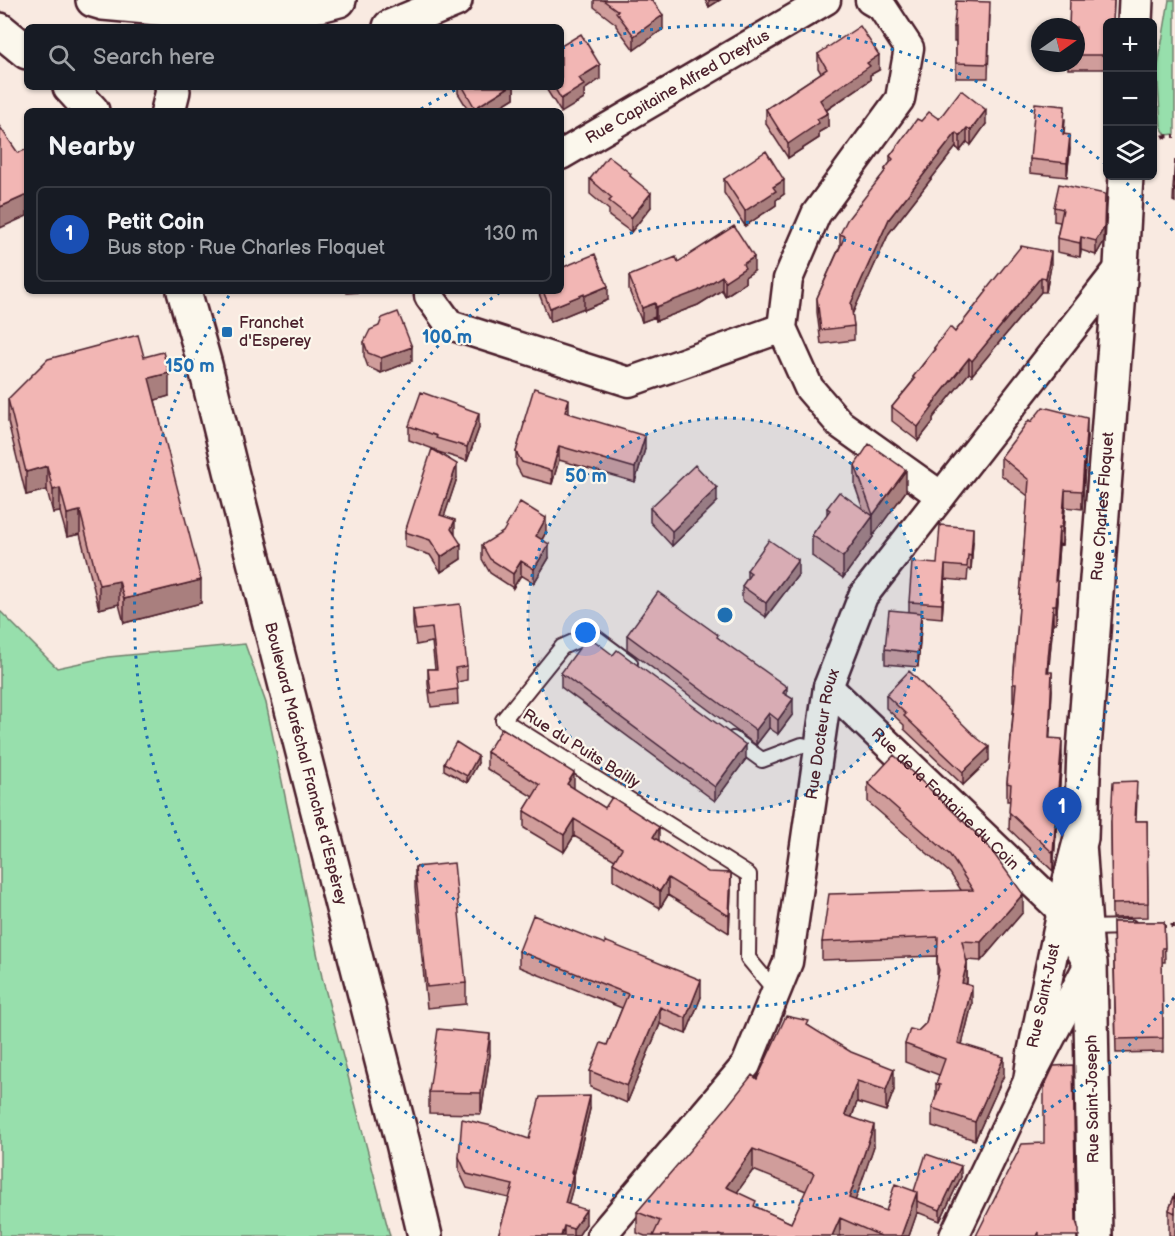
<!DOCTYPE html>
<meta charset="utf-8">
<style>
body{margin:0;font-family:"Balsamiq Sans",sans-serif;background:#242831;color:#f1f3f6}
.controls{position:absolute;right:18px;top:18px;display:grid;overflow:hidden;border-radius:9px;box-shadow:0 2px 4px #0004}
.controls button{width:54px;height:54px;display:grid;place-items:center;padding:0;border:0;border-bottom:2px solid #363941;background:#171b24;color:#f1f3f6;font:30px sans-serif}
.compass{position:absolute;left:1031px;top:18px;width:54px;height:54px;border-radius:50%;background:#171b24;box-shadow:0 2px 4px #0004;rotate:76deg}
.you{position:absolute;left:586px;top:633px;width:21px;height:21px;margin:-15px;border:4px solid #fff;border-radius:50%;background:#1a73e8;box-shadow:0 0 0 9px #1a73e833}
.badge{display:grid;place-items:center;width:39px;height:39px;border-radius:50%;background:#0b8043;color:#fff;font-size:20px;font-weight:700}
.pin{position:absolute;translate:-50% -50px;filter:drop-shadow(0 2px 3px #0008)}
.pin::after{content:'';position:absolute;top:32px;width:21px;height:18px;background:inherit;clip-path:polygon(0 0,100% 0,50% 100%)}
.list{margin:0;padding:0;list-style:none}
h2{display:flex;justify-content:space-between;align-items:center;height:78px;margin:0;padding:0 24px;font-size:26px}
h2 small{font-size:20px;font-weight:400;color:#9ea1a6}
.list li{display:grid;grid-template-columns:39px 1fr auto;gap:18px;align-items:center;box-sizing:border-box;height:96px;margin:0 12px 12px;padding:0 12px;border:2px solid #363941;border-radius:9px}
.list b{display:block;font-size:22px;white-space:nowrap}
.list p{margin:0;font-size:20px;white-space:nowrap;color:#9ea1a6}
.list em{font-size:20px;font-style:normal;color:#9ea1a6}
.icon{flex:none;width:33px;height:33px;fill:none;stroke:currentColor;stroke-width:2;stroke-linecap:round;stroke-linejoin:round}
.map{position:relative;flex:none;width:1175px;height:1236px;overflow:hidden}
.search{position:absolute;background:#171b24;box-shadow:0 2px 4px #0004;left:24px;top:24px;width:540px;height:66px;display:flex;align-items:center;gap:15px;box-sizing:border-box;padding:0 21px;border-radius:9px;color:#9ea1a6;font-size:22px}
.panel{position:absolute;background:#171b24;box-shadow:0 2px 4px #0004;left:24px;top:108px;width:540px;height:186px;border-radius:9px}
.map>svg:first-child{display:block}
.green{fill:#97dfac;stroke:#707f6c;stroke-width:1.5}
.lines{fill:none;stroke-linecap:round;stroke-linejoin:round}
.lane-casing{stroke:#4a1f2b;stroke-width:18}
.street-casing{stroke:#4a1f2b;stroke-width:33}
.secondary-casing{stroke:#4a1f2b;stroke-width:38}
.path{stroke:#4a1f2b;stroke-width:4;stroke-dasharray:6 4.5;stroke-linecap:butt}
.lane{stroke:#fbf7ec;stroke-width:14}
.street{stroke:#fbf7ec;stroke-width:28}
.secondary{stroke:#fbf7ec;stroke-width:33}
.wall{fill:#d09d9b;stroke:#4a1f2b;stroke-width:1.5;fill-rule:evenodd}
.shaded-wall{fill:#a97f7e;stroke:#4a1f2b;stroke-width:1.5}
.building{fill:#f2b6b4;stroke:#4a1f2b;stroke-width:1.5;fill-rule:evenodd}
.ring{fill:none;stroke:#1f6fb2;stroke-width:3;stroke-dasharray:3 6}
.poi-dot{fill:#1f6fb2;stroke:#fbf7ec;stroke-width:2}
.labels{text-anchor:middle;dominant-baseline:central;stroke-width:4.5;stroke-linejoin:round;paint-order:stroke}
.street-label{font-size:16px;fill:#4a1f2b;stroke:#fbf7ec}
.poi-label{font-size:16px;fill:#4a1f2b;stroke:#fbf7ec;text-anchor:start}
.centre{fill:#1f6fb2;stroke:#fbf7ec;stroke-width:3}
.ring-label{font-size:18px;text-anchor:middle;font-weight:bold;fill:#1f6fb2;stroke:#fbf7ec;stroke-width:4.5;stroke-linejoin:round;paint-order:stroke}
</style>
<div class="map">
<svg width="1175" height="1236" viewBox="0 0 1175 1236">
<rect width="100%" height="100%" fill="#f9eae1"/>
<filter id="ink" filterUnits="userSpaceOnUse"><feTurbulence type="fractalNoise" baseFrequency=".0167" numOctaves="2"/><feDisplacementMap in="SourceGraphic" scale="12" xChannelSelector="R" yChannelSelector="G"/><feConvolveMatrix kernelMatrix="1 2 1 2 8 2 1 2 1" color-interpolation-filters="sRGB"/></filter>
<g filter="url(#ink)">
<path class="green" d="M 1169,0 L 1175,0 L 1175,134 L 1166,135 L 1161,127 L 1157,72 Z
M 0,611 L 57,668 L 108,657 L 245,644 L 266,703 L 322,977 L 390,1236 L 0,1236 Z"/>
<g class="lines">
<g class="lane-casing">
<path id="lane" d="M 630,663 L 591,634 L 562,647 L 503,720 L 749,875 L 748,958 L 776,992
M 733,739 L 762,760 L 802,745 L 819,750
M 1087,928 L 1130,927"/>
</g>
<g class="street-casing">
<g id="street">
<path d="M 870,0 L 882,7 L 909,48 L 900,99 L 816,214 L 788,279 L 782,328 L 809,388 L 840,424 L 941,496"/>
<path id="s1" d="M 561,155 L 826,0"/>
<path d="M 429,291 L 429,296 L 450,325 L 629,382 L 782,328"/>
<path id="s2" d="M 828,687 L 1062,911 L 1032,1053 L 1028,1081"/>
<path id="s3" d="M 601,1236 L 746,1065 L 788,962 L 828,687 L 863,596 L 1121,266"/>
<path d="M 954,1236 L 1028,1081 L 1090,962 L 1082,850"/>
</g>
</g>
<g class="secondary-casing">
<g id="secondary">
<path d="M 93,0 L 103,3 L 223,14 L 273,12 L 320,5 L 339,0"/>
<path d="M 1135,22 L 1136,0"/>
<path d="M 390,27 L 455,0"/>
<path d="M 0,30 L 27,52"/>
<path d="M 70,87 L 92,111"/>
<path d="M 168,111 L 173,91 L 172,87"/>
<path id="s4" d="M 184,291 L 205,365 L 234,483 L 403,1143 L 425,1236"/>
<path id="s5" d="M 1095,1236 L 1090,962 L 1062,911 L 1081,838 L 1084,749 L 1121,266 L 1126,176"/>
</g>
</g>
<path class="path" d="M 1152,137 L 1175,136
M 1160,926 L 1175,926"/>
<use href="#lane" class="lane"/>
<use href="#street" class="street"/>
<use href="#secondary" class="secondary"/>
</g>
<path class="wall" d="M 594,0 L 652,0 L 663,29 L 634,50 L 616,26 L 616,24 L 594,7 Z
M 705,0 L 720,0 L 709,7 Z
M 1070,0 L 1114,0 L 1113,22 L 1107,22 L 1107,69 L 1068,69 L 1068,63 L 1076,63 L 1076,27 Z
M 990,16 L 988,78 L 956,78 L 956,41 L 954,41 L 954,27 Z
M 818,54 L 879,70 L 870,75 L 870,80 L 827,110 L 828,127 L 819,132 L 819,138 L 788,158 L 766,124 L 766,109 L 821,73 L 818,68 Z
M 600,79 L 584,90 L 584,99 L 561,111 L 560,111 L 545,87 L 561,87 Z
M 458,87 L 514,87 L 514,98 L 493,111 L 469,111 L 458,93 Z
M 939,119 L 986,124 L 971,145 L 967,142 L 960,151 L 956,147 L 889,233 L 852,314 L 854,326 L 854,340 L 821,344 L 817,312 L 817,298 L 840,246 L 840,234 L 885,172 L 885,169 L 890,163 L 890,156 L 921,121 Z
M 1065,120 L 1064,134 L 1070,149 L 1067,177 L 1030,173 L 1030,159 Z
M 1175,160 L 1175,202 L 1173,201 Z
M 631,178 L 651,207 L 631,232 L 609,216 L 609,210 L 590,194 L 590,179 Z
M 724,179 L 784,194 L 776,200 L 776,205 L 745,226 L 724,193 Z
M 1054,207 L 1105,208 L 1104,241 L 1096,255 L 1081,250 L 1080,257 L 1057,252 L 1057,238 L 1060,222 L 1054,221 Z
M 678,262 L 754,271 L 745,277 L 745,283 L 725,296 L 722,290 L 698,305 L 656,321 L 655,317 L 642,322 L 629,290 L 629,276 Z
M 1051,266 L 1046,292 L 1041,292 L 972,375 L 969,373 L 933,418 L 933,422 L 918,441 L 892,421 L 892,407 L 913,381 L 913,377 L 934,350 L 934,348 L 955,332 L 986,293 L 986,290 Z
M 561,268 L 608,300 L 584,310 L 584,308 L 550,322 L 538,291 L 561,291 Z
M 347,291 L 377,291 L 347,293 Z
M 379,326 L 412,361 L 381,373 L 368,367 L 364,356 L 364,342 Z
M 144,357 L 169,396 L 155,400 L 201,603 L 124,623 L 119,604 L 99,609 L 80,534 L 67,537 L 60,512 L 53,513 L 47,490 L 26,495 L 8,422 L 8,399 Z
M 569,413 L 645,449 L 635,482 L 559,460 L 552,484 L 522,476 L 516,465 L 516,452 L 524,426 L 524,421 Z
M 1031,422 L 1087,436 L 1082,509 L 1065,507 L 1062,545 L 1059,544 L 1056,581 L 1058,599 L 1056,623 L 1053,623 L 1048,672 L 1052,690 L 1049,738 L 1062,757 L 1053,871 L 1009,829 L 1010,801 L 1007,801 L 1007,783 L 1014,702 L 1013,702 L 1013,684 L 1028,496 L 1001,475 L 1001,457 Z
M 409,426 L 479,428 L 467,461 L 438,452 L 457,478 L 444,516 L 454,534 L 461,559 L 441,572 L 430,555 L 405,547 L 405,532 L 436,451 L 436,450 L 409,440 Z
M 855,465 L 906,491 L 873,536 L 873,534 L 873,537 L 843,578 L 812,556 L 812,535 L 827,515 L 827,508 L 863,509 L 855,486 Z
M 717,502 L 672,546 L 650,522 L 650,508 Z
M 546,532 L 542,540 L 549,558 L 534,583 L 521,575 L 513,588 L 490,573 L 482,559 L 482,545 Z
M 973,542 L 971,570 L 968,569 L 967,581 L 945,579 L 942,618 L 921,616 L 921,627 L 918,667 L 885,664 L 885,649 L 909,612 L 909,602 L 937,564 Z
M 747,570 L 798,575 L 766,617 L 742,600 L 742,586 L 747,579 Z
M 413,609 L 467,666 L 467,680 L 457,682 L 458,704 L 431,707 L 428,684 L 428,669 L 435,669 L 432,642 L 416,645 L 413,624 Z
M 627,635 L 718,638 L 787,696 L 793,714 L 778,734 L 769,728 L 756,745 L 627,649 Z
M 613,655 L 746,759 L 715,801 L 561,687 L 561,673 Z
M 886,695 L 989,760 L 963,785 L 904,729 L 904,725 L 886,708 Z
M 487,752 L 574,789 L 659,841 L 731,890 L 729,933 L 668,895 L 660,908 L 613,880 L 613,863 L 615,860 L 574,836 L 564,852 L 524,828 L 524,811 L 533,797 L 487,769 Z
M 444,763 L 478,763 L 467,783 L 444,770 Z
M 868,783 L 1023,912 L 981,961 L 967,960 L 967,984 L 972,1004 L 962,1044 L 1004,1075 L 975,1140 L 932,1126 L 932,1108 L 936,1096 L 936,1084 L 939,1075 L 905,1062 L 905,1044 L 926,1023 L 937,979 L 937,956 L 822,960 L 822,942 L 961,890 L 950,873 L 868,802 Z
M 1137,796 L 1136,821 L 1147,821 L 1148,917 L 1112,918 L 1111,821 Z
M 415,867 L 466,983 L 466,1004 L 427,1008 L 415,888 Z
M 1113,922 L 1164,922 L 1165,962 L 1162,962 L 1163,1052 L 1116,1053 Z
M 519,951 L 701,997 L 686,1034 L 660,1024 L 627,1103 L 590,1087 L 590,1071 L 607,1045 L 622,1008 L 519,967 Z
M 809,1026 L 894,1090 L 886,1111 L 857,1102 L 852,1117 L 874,1146 L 855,1200 L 886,1211 L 914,1191 L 961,1177 L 940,1221 L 917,1212 L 909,1236 L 645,1236 L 637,1233 L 637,1212 L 757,1079 ZM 753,1170 L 806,1191 L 791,1223 L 756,1207 L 737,1192 Z
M 490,1055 L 481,1114 L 429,1113 L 429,1092 Z
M 590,1109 L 573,1179 L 573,1187 L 568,1204 L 586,1224 L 578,1236 L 498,1236 L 509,1198 L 467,1188 L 459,1171 L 459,1157 L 529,1139 Z
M 1175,1194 L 1175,1236 L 1171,1236 L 1169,1235 L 1169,1210 Z"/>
<path class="shaded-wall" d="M 709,0 L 720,0 L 709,7 Z
M 663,15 L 663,29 L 634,50 L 634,36 Z
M 879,55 L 879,70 L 870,75 L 870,80 L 820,114 L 820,100 L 867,63 Z
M 600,65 L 600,79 L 584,90 L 584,99 L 561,113 L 561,99 L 579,78 Z
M 509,87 L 514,87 L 514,98 L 493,111 L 475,111 L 475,108 Z
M 986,110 L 986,124 L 971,145 L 971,130 Z
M 828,113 L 828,127 L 819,132 L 819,138 L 788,158 L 788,144 L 817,119 Z
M 967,128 L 967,142 L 960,151 L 960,136 Z
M 956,133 L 956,147 L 889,233 L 851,317 L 851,303 L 889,219 Z
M 1070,135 L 1070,149 L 1067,177 L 1067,163 Z
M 784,180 L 784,194 L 776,200 L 776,205 L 745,226 L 745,211 L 773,187 Z
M 651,193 L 651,207 L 631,232 L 631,218 Z
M 1105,194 L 1104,241 L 1096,255 L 1096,241 Z
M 27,195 L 27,216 L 0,228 L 0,207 Z
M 1081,237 L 1081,250 L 1080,257 L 1080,243 Z
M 1051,252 L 1051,266 L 1046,292 L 1046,278 Z
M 754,257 L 754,271 L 745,277 L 745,283 L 725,296 L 725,281 L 743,264 Z
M 722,276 L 722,290 L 698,305 L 656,321 L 656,307 Z
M 1041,277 L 1041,292 L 972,375 L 972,361 Z
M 608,286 L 608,300 L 584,310 L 584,296 Z
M 584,294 L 584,308 L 550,322 L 550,308 Z
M 655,303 L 655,317 L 642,322 L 642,308 Z
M 412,347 L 412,361 L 381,373 L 381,358 Z
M 969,358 L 969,373 L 933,418 L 933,422 L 918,441 L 918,427 L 931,406 Z
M 169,373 L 169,396 L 149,402 L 149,378 Z
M 569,399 L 569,413 L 565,425 L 565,412 Z
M 479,413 L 479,428 L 467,461 L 467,447 Z
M 1087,418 L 1087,436 L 1082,509 L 1082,491 Z
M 645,436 L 645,449 L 635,482 L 635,468 Z
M 559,446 L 559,460 L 552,484 L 552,471 Z
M 457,464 L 457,478 L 440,529 L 440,515 Z
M 47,466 L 47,490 L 26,495 L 26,472 Z
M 906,470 L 906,491 L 873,536 L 873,515 Z
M 60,488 L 60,512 L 53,513 L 53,490 Z
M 717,488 L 717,502 L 672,546 L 672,531 Z
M 1065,490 L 1065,507 L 1062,545 L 1062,527 Z
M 80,511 L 80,534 L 67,537 L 67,514 Z
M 873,516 L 873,537 L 843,578 L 843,557 Z
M 546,518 L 546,532 L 536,550 L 536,536 Z
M 455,520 L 455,534 L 451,529 Z
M 1059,527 L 1059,544 L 1055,599 L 1055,581 Z
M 973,528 L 973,542 L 971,570 L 971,556 Z
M 461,544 L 461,559 L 441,572 L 441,557 Z
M 549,544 L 549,558 L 534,583 L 534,569 Z
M 798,560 L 798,575 L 766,617 L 766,603 Z
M 521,561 L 521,575 L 513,588 L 513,574 Z
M 945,565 L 945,579 L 942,618 L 942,604 Z
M 201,580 L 201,603 L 124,623 L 124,599 Z
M 119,581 L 119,604 L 99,609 L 99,585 Z
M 1058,581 L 1058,599 L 1056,623 L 1056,605 Z
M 1053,605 L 1053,623 L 1047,689 L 1048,659 Z
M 921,613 L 921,627 L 918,667 L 918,653 Z
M 1052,672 L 1052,690 L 1049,756 L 1049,738 Z
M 787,687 L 787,701 L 783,693 Z
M 793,699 L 793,714 L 778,734 L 778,720 Z
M 769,713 L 769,728 L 756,745 L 756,730 Z
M 1062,739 L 1062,757 L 1053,871 L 1053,853 Z
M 746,745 L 746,759 L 715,801 L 715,787 Z
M 989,747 L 989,760 L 963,785 L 963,772 Z
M 478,756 L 478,763 L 467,783 L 467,776 Z
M 574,773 L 574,790 L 567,784 Z
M 574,819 L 574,836 L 564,852 L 564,835 Z
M 659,827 L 659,844 L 653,837 Z
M 731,873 L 731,890 L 729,933 L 729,916 Z
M 668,878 L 668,895 L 660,908 L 660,891 Z
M 1023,894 L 1023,912 L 981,961 L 981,942 Z
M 967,963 L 967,981 L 962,1002 L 962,983 Z
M 701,980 L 701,997 L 686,1034 L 686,1018 Z
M 972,986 L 972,1004 L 958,1061 L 958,1043 Z
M 660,1007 L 660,1024 L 627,1103 L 627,1086 Z
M 490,1034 L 490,1055 L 481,1114 L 481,1093 Z
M 1004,1057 L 1004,1075 L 975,1140 L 975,1122 Z
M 894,1069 L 894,1090 L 886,1111 L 886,1090 Z
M 857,1081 L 857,1102 L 845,1136 L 845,1115 Z
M 590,1096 L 590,1109 L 573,1179 L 573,1187 L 565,1216 L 565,1203 Z
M 874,1125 L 874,1146 L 849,1219 L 849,1198 Z
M 753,1149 L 753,1170 L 726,1208 L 726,1187 Z
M 961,1166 L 961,1177 L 940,1221 L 940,1210 Z
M 917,1192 L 917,1213 L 909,1236 L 901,1236 Z
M 586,1210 L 586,1224 L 578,1236 L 573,1236 L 573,1229 Z
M 840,1218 L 840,1236 L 832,1236 Z
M 564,1226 L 564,1236 L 561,1236 Z"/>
<path class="building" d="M 603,0 L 652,0 L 663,15 L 634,36 L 616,12 L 618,11 Z
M 1070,0 L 1114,0 L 1113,22 L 1107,22 L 1107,55 L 1076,55 L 1076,27 L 1069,27 Z
M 956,1 L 990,2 L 988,64 L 956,63 L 956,27 L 954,27 Z
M 860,26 L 879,55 L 867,63 L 870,66 L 820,100 L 828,113 L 817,119 L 819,123 L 788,144 L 766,109 L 827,69 L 818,54 Z
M 581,34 L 600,65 L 579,78 L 584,85 L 561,99 L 554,87 L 561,87 L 561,46 Z
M 463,87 L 509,87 L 475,108 Z
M 961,90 L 986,110 L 971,130 L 967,128 L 960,136 L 956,133 L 889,219 L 851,303 L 854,326 L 821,330 L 817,298 L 845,236 L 840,234 L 847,220 L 886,170 L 885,169 L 893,159 L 890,156 L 917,119 L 921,121 L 929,112 L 939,119 Z
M 1035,103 L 1065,106 L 1063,134 L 1070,135 L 1067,163 L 1030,159 Z
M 430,108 L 432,111 L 424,111 Z
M 0,127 L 18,153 L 27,149 L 27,195 L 0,207 Z
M 766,151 L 784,180 L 773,187 L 776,191 L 745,211 L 724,179 Z
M 608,156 L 631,174 L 630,176 L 651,193 L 631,218 L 609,201 L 612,198 L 590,179 Z
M 1175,160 L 1175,189 L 1173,189 Z
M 1059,184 L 1105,194 L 1104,228 L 1096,241 L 1081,237 L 1080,243 L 1057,238 L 1063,209 L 1054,207 Z
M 734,226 L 754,257 L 743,264 L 745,268 L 725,281 L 722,276 L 698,291 L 656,307 L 655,303 L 642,308 L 629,276 L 676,257 L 678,262 Z
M 1021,246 L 1051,252 L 1046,278 L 1041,277 L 972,361 L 969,358 L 931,406 L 933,407 L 918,427 L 892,407 L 915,379 L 913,377 L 935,349 L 934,348 L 950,327 L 955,332 L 987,291 L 986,290 Z
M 595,254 L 608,286 L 584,296 L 584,294 L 550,308 L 543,291 L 561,291 L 561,268 Z
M 398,312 L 412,347 L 381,358 L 368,353 L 364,342 L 370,330 L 379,326 L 382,318 Z
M 138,335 L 144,357 L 163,352 L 169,373 L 149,378 L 201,580 L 124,599 L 119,581 L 99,585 L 80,511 L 67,514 L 60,488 L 53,490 L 47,466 L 26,472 L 8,399 L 48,359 Z
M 534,388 L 569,399 L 565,412 L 645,436 L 635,468 L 559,446 L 552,471 L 522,462 L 516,452 L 525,421 L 524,421 Z
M 421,392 L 479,413 L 467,447 L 436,438 L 437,436 L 409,426 Z
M 1043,407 L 1087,418 L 1082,491 L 1065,490 L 1062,527 L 1059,527 L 1055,581 L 1058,581 L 1056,605 L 1053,605 L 1048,659 L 1047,672 L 1052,672 L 1049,738 L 1062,739 L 1053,853 L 1009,812 L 1011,784 L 1007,783 L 1016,684 L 1013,684 L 1029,480 L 1001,457 L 1029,420 L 1031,422 Z
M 869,444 L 906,470 L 873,515 L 855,465 Z
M 432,449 L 457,464 L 440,515 L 455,520 L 451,529 L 461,544 L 441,557 L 430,540 L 405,532 Z
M 695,465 L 717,488 L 672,531 L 650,508 Z
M 839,492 L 873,516 L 843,557 L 812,535 L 830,510 L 827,508 Z
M 520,502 L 546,518 L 536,536 L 549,544 L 534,569 L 521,561 L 513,574 L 490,559 L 482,545 L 503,532 Z
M 940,525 L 973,528 L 971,556 L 968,555 L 967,567 L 945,565 L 942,604 L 909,602 L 912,562 L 937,564 Z
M 769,540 L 798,560 L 766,603 L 742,586 L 751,573 L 747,570 Z
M 658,592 L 718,635 L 717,637 L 787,687 L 783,693 L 793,699 L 778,720 L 769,713 L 756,730 L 627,635 Z
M 460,604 L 467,666 L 455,668 L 458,689 L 431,693 L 428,669 L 437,669 L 432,628 L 416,630 L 413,609 Z
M 889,610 L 921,613 L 918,653 L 885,649 Z
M 588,636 L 613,655 L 617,650 L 746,745 L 715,787 L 561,673 Z
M 909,671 L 977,738 L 989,747 L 963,772 L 904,716 L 906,714 L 886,695 Z
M 502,728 L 574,773 L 567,784 L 605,808 L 612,797 L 659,827 L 653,837 L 708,872 L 731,873 L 729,916 L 668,878 L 660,891 L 613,863 L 622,848 L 574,819 L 564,835 L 524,811 L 540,785 L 487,752 Z
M 456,742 L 478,756 L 467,776 L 444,763 Z
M 894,755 L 986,843 L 1023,894 L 981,942 L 962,941 L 967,963 L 962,983 L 972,986 L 958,1043 L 1004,1057 L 975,1122 L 932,1108 L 940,1085 L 936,1084 L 945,1059 L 905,1044 L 910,1029 L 918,1031 L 926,1023 L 939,970 L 937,964 L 938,937 L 822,942 L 829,894 L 973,890 L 950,855 L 868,783 Z
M 1137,781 L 1135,821 L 1147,821 L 1148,903 L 1112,904 L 1111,821 L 1113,782 Z
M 454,863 L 466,983 L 427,987 L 415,867 Z
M 533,915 L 605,944 L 605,941 L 701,980 L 686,1018 L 660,1007 L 627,1086 L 590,1071 L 601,1043 L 607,1045 L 628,994 L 519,951 Z
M 1113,922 L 1164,922 L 1165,948 L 1162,948 L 1163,1038 L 1116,1039 Z
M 786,1016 L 809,1021 L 807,1025 L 851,1052 L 894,1069 L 886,1090 L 857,1081 L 845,1115 L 874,1125 L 849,1198 L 886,1211 L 895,1184 L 917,1192 L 901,1236 L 881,1236 L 840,1218 L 832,1236 L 722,1236 L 719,1235 L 719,1236 L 653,1236 L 660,1221 L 637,1212 L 726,1108 L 752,1075 L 757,1079 ZM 753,1149 L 814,1173 L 791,1223 L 754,1206 L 756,1201 L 726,1187 Z
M 438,1029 L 490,1034 L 481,1093 L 429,1092 Z
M 1073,1065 L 1076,1221 L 1079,1230 L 1079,1236 L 1039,1236 L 1039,1232 L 1037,1236 L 976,1236 L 1022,1144 L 1044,1143 L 1044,1087 L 1054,1066 Z
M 590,1096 L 571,1173 L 573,1174 L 565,1203 L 586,1210 L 573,1229 L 564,1226 L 561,1236 L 498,1236 L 513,1185 L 467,1174 L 459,1157 L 462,1119 L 492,1126 L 529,1139 L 540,1097 Z
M 926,1154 L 961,1166 L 940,1210 L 917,1201 L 917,1192 L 914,1191 Z
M 1175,1194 L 1175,1213 L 1169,1210 Z"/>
</g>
<circle cx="725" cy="615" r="197" fill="#1f6fb2" fill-opacity=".12"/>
<g class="ring">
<circle cx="725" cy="615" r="197"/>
<path d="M562 257A393 393 0 1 1 502 291"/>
<path d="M1174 998A590 590 0 0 1 230 294M421 109A590 590 0 0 1 457 89M562 48A590 590 0 0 1 1104 163M1120 177A590 590 0 0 1 1174 232"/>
</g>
<rect class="poi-dot" x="221" y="326" width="12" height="12" rx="3"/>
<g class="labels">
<g class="street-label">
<text stroke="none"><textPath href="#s1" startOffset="135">Rue Capitaine Alfred Dreyfus</textPath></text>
<text stroke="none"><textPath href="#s5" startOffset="740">Rue Charles Floquet</textPath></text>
<text stroke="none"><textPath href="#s3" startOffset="566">Rue Docteur Roux</textPath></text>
<text transform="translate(581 749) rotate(32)">Rue du Puits Bailly</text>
<text stroke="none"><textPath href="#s4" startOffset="488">Boulevard Maréchal Franchet d'Espèrey</textPath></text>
<text stroke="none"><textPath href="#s2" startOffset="162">Rue de la Fontaine du Coin</textPath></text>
<text transform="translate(1044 996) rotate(-78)">Rue Saint-Just</text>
<text transform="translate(1093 1099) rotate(-91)">Rue Saint-Joseph</text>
</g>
<g class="poi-label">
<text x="239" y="323">Franchet<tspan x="239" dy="18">d'Esperey</tspan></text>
</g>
</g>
<circle cx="725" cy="615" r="9" class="centre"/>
<g class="ring-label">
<text x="447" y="343">100 m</text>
<text x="190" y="372">150 m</text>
<text x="586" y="482">50 m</text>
</g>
</svg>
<div class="controls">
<button>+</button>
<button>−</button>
<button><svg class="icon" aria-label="layers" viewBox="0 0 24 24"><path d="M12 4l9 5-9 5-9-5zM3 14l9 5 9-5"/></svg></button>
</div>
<svg class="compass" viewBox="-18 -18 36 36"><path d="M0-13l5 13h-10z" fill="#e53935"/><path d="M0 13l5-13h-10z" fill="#9ea1a6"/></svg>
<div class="you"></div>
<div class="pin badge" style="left:1062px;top:837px;background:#1a4fb4">1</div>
<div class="search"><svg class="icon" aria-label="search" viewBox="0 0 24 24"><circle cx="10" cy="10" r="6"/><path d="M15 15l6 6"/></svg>Search here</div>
<section class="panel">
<h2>Nearby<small></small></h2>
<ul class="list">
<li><span class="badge" style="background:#1a4fb4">1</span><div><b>Petit Coin</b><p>Bus stop · Rue Charles Floquet</p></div><em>130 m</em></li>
</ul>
</section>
</div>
